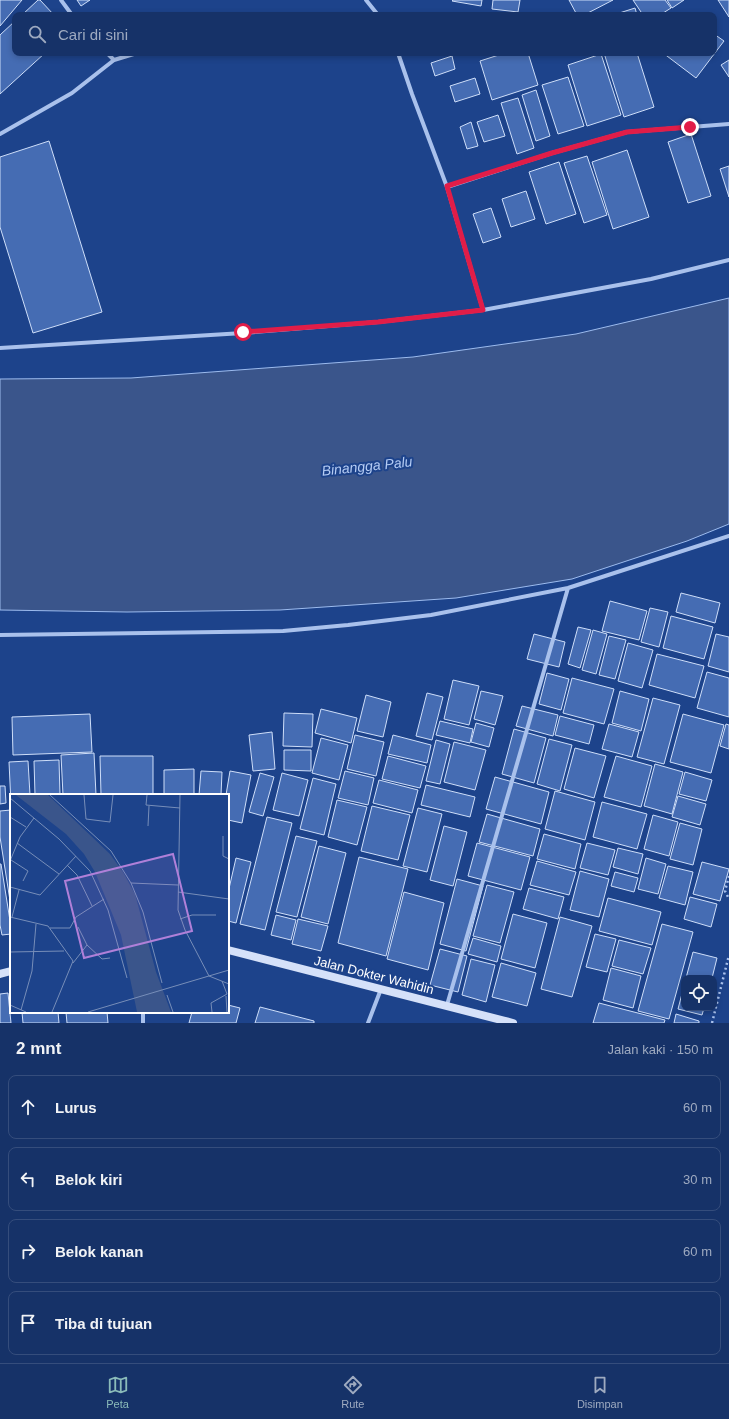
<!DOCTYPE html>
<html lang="id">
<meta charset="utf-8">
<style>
body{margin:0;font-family:Arial,sans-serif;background:#233e71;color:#f1f3f6}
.controls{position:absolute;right:12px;bottom:12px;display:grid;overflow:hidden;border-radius:8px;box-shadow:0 2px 6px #0003}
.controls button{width:36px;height:36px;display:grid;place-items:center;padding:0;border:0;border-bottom:1px solid #354d7c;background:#163268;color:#f1f3f6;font:20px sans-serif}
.stop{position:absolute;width:12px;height:12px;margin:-9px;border:3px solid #e11d48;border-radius:50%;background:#fff}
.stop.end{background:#e11d48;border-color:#fff;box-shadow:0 1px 4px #0008}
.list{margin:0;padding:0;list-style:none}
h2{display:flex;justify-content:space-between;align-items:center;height:52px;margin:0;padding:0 16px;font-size:17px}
h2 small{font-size:13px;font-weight:400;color:#9eaac0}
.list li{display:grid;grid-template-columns:26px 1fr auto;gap:12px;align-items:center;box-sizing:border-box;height:64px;margin:0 8px 8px;padding:0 8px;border:1px solid #354d7c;border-radius:8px}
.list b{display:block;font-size:15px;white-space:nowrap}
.list em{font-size:13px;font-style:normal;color:#9eaac0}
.icon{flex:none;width:22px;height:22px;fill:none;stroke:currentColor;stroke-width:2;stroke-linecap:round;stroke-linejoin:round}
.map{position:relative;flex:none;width:729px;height:1023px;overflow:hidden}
.search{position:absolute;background:#163268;box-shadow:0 2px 6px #0003;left:12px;right:12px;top:12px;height:44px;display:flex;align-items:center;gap:10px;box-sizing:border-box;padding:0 14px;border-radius:8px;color:#9eaac0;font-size:15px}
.sheet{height:340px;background:#163268}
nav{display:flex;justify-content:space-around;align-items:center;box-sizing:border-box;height:56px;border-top:1px solid #354d7c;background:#163268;font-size:11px;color:#9eaac0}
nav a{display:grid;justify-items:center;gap:2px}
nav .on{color:#8bbbb9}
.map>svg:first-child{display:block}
.water{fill:#3a558b;stroke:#9cbbee}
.building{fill:#456cb3;stroke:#cedef9}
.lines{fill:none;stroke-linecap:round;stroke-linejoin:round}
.path{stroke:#a9c1ec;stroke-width:2.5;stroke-dasharray:2 3;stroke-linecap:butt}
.street{stroke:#a9c1ec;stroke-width:4}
.secondary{stroke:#d5e1f9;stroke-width:8}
.route{stroke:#e11d48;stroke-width:5}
.labels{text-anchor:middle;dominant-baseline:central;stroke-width:4;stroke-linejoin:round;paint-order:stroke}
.street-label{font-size:13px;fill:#fff;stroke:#1d438b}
.water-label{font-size:14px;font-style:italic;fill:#b5ccf4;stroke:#1d438b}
.inset-road{fill:none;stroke:#778eb9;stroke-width:1}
.view{fill:#b080d9;fill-opacity:0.15;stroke:#b080d9;stroke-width:2}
.inset-edge{fill:none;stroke:#fff;stroke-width:2}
</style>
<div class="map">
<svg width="729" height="1023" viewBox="0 0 729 1023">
<rect width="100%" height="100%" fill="#1d438b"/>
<path class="water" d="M 729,298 L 729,524 L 687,541 L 572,579 L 456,598 L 280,610 L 127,612 L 0,610 L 0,379 L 131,378 L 413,357 L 576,334 Z"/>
<path class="building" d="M 0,0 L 22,0 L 0,26 Z
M 38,0 L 40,0 L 54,15 L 22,15 Z
M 77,0 L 90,0 L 81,6 Z
M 453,0 L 482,0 L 481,6 L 452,1 Z
M 493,0 L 520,0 L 518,12 L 492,9 Z
M 569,0 L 613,0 L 584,15 L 577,15 Z
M 633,0 L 665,0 L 671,8 L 660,15 L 643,15 Z
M 667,0 L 684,0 L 672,8 Z
M 718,0 L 729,0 L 729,17 Z
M 635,8 L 637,15 L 613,15 Z
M 15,21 L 15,53 L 45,53 L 0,94 L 0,35 Z
M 714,34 L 724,41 L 696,78 L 663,53 L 714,53 Z
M 505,53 L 528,53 L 538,85 L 492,100 L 480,61 Z
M 604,53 L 637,53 L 654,107 L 624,117 Z
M 601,54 L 621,115 L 587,126 L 568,65 Z
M 452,56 L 455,69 L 435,76 L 431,63 Z
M 729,60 L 729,77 L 721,65 Z
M 568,77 L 584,126 L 558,134 L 542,85 Z
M 475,78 L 480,94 L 455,102 L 450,86 Z
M 536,90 L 550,136 L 536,141 L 522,95 Z
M 518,98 L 534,148 L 517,154 L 501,103 Z
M 498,115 L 505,136 L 484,142 L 477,122 Z
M 471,122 L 478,146 L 467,149 L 460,127 Z
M 691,134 L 711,196 L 688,203 L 668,142 Z
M 49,141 L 102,312 L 33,333 L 0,227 L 0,157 Z
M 627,150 L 649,217 L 613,229 L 592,162 Z
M 587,156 L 607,215 L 584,223 L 564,163 Z
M 559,162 L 576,214 L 546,224 L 529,172 Z
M 729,166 L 729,197 L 720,169 Z
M 526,191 L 535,219 L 511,227 L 502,199 Z
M 491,208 L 501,237 L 483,243 L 473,214 Z
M 681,593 L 720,603 L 715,623 L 676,612 Z
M 610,601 L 647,611 L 639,640 L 602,631 Z
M 650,608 L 668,612 L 659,647 L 641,642 Z
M 671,616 L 713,627 L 704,659 L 663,648 Z
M 578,627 L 591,630 L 580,668 L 568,664 Z
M 593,630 L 607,634 L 596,674 L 582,670 Z
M 534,634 L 565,642 L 559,667 L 527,659 Z
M 716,634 L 729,637 L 729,672 L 708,666 Z
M 609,636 L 626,640 L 615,679 L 599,675 Z
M 628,643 L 653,650 L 642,688 L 618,681 Z
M 657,654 L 704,666 L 695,698 L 649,685 Z
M 707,672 L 729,678 L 729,717 L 697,708 Z
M 547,673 L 569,679 L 561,710 L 539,704 Z
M 572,678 L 614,689 L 604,724 L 563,713 Z
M 453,680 L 479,686 L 469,725 L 444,719 Z
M 481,691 L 503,696 L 495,725 L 474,719 Z
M 620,691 L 649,699 L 641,731 L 612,723 Z
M 427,693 L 443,697 L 432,740 L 416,736 Z
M 366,695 L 391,702 L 383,737 L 357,731 Z
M 653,698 L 680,705 L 664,764 L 637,757 Z
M 522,706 L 558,715 L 553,736 L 516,726 Z
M 321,709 L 357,718 L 351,743 L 315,733 Z
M 284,713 L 313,714 L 312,747 L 283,746 Z
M 90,714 L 92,752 L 13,755 L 12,717 Z
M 683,714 L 724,725 L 711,773 L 670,762 Z
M 560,716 L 594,725 L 589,744 L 555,735 Z
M 440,721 L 473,729 L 470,743 L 436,735 Z
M 476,723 L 494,728 L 489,747 L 471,742 Z
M 609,724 L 639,732 L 632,757 L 602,749 Z
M 726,724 L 729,725 L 729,749 L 720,746 Z
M 514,729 L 546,738 L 534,783 L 502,774 Z
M 272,732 L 275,769 L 253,771 L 249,735 Z
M 355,735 L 384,742 L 376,776 L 347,769 Z
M 393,735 L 431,745 L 427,763 L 388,754 Z
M 321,738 L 348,745 L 339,780 L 312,773 Z
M 549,739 L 572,745 L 560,791 L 537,784 Z
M 436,740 L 450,744 L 440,784 L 426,781 Z
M 454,742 L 486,750 L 475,790 L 444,782 Z
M 575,748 L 606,756 L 594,798 L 564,789 Z
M 284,750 L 311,750 L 311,771 L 284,770 Z
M 94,753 L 96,795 L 63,795 L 61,755 Z
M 100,756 L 153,756 L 153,795 L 101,795 Z
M 388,756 L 426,766 L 420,788 L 382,779 Z
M 616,756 L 652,766 L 641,807 L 604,797 Z
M 59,760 L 60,795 L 35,795 L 34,761 Z
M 28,761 L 30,795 L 11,795 L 11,804 L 9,762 Z
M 655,764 L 683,772 L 672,814 L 644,806 Z
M 194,769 L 194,795 L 164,795 L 164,770 Z
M 201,771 L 222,772 L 221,795 L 199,795 Z
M 230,771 L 251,775 L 242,823 L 228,820 L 228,795 L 226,795 Z
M 345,771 L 374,778 L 368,805 L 338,798 Z
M 685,772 L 712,780 L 706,801 L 679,794 Z
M 260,773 L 274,777 L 263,816 L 249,812 Z
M 282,773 L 308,780 L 299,816 L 273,810 Z
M 495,777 L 549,792 L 541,824 L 486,809 Z
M 313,778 L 336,784 L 324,835 L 300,829 Z
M 379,780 L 418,790 L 412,813 L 373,803 Z
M 426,785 L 475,797 L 470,817 L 421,805 Z
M 0,786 L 5,786 L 6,803 L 0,804 Z
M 555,791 L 595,802 L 585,840 L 545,829 Z
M 678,796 L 706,804 L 700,825 L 672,817 Z
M 337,800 L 367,807 L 357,845 L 328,837 Z
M 602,802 L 647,814 L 637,849 L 593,837 Z
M 372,806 L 410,815 L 398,860 L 361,851 Z
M 418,808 L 442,814 L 427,872 L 403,866 Z
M 11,810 L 11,907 L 0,837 L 0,811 Z
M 487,814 L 540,829 L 533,856 L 479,842 Z
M 653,815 L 678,822 L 669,856 L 644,849 Z
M 267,817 L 292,823 L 265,930 L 240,924 Z
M 680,823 L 702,829 L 693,865 L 670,859 Z
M 444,826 L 467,832 L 453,886 L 430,880 Z
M 544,834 L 581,844 L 575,869 L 537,859 Z
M 296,836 L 317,841 L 297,917 L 276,912 Z
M 477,843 L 530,857 L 521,890 L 468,876 Z
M 587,843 L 615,850 L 608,875 L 580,868 Z
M 319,846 L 346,853 L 328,924 L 301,917 Z
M 618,848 L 643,854 L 638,874 L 613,867 Z
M 359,857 L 408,869 L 386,956 L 338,943 Z
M 236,858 L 251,862 L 236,923 L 228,921 L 228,893 Z
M 646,858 L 666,864 L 658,894 L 638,889 Z
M 537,861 L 576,872 L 569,895 L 530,885 Z
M 702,862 L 729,869 L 720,901 L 693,894 Z
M 0,864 L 1,864 L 11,927 L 11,934 L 2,935 L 0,925 Z
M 668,866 L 693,872 L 685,905 L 659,898 Z
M 580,871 L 609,879 L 599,917 L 570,910 Z
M 615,872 L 638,878 L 634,892 L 611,886 Z
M 457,879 L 483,886 L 466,951 L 440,944 Z
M 487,885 L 514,892 L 500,943 L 473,936 Z
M 529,888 L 564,897 L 558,919 L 523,909 Z
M 404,892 L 444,903 L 428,970 L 387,959 Z
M 690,897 L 717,904 L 711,927 L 684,919 Z
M 608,898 L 661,912 L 652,945 L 599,931 Z
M 513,914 L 547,923 L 535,968 L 501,959 Z
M 276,915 L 296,920 L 291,940 L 271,935 Z
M 560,917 L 592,926 L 572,997 L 541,989 Z
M 298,919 L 328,926 L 321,951 L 292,944 Z
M 662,924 L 693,932 L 669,1019 L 638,1011 Z
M 595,934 L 616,939 L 607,972 L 586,967 Z
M 473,938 L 501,946 L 497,962 L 468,954 Z
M 619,940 L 651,948 L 643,974 L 612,966 Z
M 440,949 L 467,956 L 458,992 L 430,985 Z
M 693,952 L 717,958 L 712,978 L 686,978 Z
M 471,959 L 495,965 L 486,1002 L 462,995 Z
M 501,963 L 536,973 L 527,1006 L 492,997 Z
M 611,968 L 641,976 L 633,1008 L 603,1000 Z
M 684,986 L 684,1008 L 704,1008 L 702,1015 L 678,1009 Z
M 8,993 L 11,1023 L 0,1023 L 0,994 Z
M 599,1003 L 665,1020 L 664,1023 L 593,1023 Z
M 228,1005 L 240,1008 L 236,1023 L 189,1023 L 192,1012 L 228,1012 Z
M 260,1007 L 314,1021 L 314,1023 L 255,1023 Z
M 22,1012 L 58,1012 L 59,1023 L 23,1023 Z
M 66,1012 L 107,1012 L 108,1023 L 67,1023 Z
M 676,1014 L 699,1021 L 699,1023 L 674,1023 Z"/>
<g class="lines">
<path class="path" d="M 729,876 L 725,891 L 729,899
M 712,1023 L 729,955"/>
<path class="street" d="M 61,0 L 72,15
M 366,0 L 378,15
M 289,15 L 291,14
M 398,53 L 412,94 L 447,187 L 483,310
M 114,60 L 137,53
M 0,134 L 72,93 L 114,60 L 107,53
M 447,187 L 552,153 L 627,132 L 729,124
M 0,348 L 243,333 L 378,322 L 483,310 L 651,279 L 729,260
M 0,635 L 283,631 L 348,625 L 431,615 L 568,588 L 729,536
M 447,1005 L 568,588
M 143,1012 L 143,1023
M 368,1023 L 381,989"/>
<path class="secondary" d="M 228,950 L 513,1023
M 0,974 L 11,971"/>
</g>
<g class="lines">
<path class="route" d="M 243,332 L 378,322 L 483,310 L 447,186 L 552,153 L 627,132 L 690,127"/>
</g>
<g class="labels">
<g class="street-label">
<text transform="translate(374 975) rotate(14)">Jalan Dokter Wahidin</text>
</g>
<g class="water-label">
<text transform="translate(367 466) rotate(-6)">Binangga Palu</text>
</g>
</g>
<g transform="translate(10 794)">
<rect width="219" height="219" fill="#1d438b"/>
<path d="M 6,1 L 38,1 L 100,60 L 113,78 L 125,100 L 146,178 L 161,218 L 127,218 L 111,141 L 85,78 L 74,60 L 56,40 Z" fill="#3a558b"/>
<path class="inset-road" d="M 40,1 L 101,57 L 121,89 L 133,118 L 152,189M 74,1 L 76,25 L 100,28 L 103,1M 137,1 L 136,11 L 170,14M 170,1 L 168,116 L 175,136 L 199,182M 0,4 L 49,45 L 80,77 L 98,116 L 117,184M 0,23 L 16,33M 138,32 L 139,12M 213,42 L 213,62 L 219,65M 7,49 L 49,80M 1,66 L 18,77 L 13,87M 0,67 L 10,43 L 24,24M 57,71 L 67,81 L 82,112M 121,89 L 168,91M 0,93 L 30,101 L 66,62M 168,98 L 219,105M 0,123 L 38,132 L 63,167 L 42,218M 2,123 L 9,96M 170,125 L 182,121 L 206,121M 68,133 L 77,151M 40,134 L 60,134 L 66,123 L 94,105M 0,158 L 54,157M 63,169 L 77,151 L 92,165 L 100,164M 199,182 L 219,190M 157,201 L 163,218M 216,202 L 217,218M 0,211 L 16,218M 11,216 L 22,177 L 26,130M 78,218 L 219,176M 202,218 L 201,209 L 217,200 L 212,187"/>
<path class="view" d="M 163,60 L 182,137 L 74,164 L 55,87 Z"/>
<rect width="219" height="219" class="inset-edge"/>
</g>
</svg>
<div class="controls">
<button><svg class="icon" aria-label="locate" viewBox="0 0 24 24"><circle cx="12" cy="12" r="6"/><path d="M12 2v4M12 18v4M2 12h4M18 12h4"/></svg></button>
</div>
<div class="stop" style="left:243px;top:332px"></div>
<div class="stop end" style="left:690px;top:127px"></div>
<div class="search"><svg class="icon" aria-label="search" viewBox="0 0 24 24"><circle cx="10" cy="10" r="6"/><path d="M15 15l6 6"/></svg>Cari di sini</div>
</div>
<section class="sheet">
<h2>2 mnt<small>Jalan kaki · 150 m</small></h2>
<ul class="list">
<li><svg class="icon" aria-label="ahead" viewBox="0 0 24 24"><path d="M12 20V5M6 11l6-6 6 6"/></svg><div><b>Lurus</b></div><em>60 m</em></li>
<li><svg class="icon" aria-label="left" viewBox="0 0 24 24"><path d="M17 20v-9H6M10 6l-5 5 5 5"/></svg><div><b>Belok kiri</b></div><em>30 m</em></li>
<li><svg class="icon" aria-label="right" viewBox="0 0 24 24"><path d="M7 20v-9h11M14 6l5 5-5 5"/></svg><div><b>Belok kanan</b></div><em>60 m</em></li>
<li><svg class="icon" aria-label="arrive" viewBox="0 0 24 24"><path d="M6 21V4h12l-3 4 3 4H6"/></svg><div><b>Tiba di tujuan</b></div></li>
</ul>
</section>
<nav>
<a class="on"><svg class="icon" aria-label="map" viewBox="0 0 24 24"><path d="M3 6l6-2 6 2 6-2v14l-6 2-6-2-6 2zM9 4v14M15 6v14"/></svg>Peta</a>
<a><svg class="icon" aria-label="directions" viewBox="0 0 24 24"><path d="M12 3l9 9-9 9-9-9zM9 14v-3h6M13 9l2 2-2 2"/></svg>Rute</a>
<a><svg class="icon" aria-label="saved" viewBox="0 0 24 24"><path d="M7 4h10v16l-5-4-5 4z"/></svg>Disimpan</a>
</nav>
